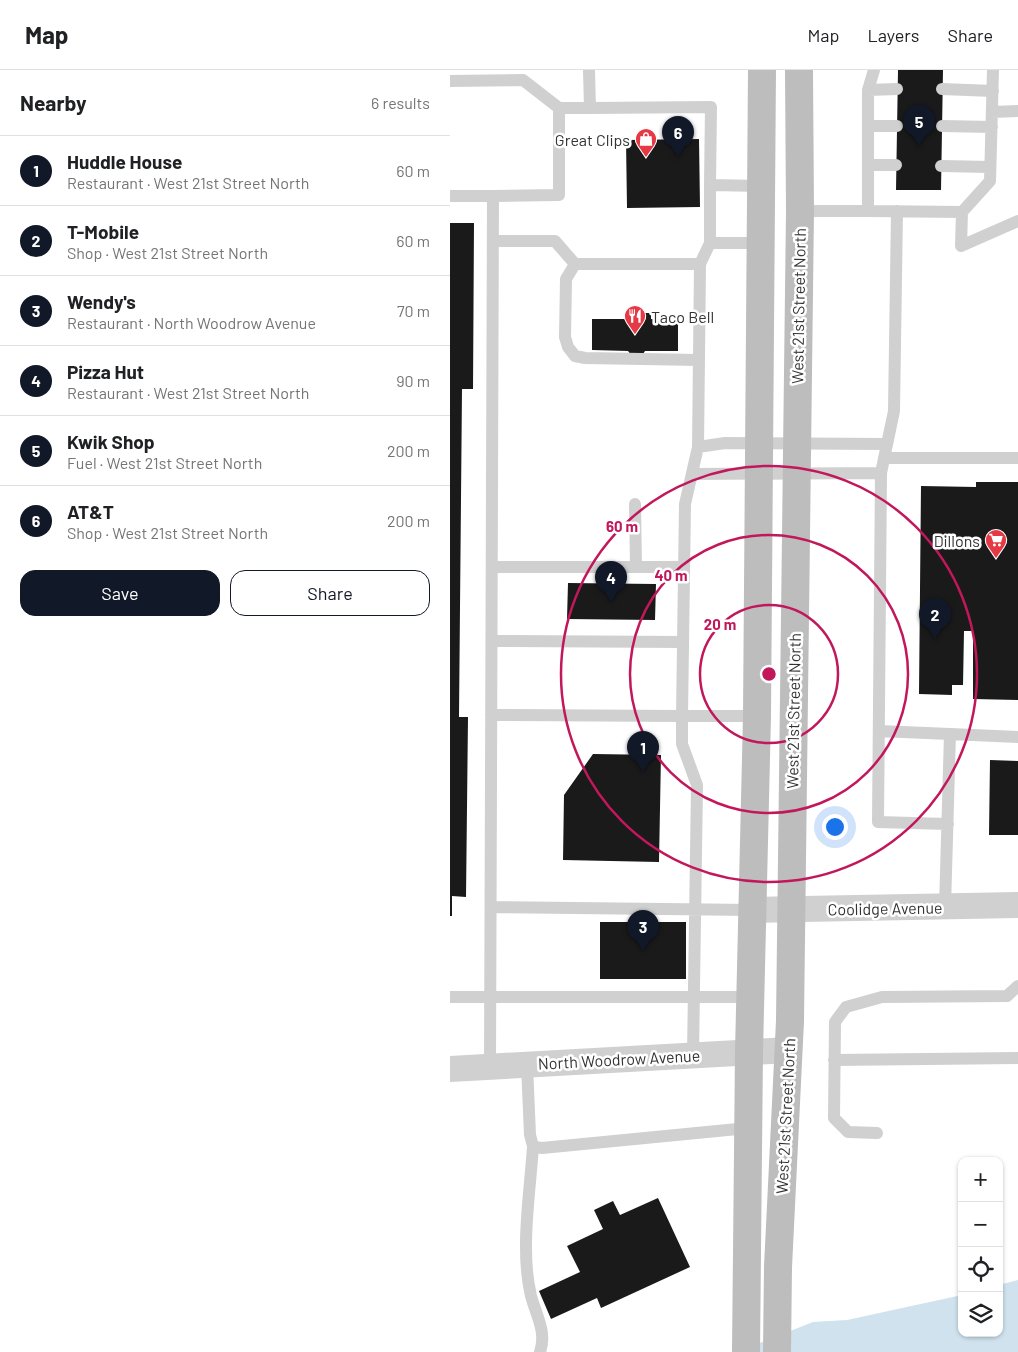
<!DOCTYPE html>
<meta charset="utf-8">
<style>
body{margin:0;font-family:Barlow,sans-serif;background:#f6f6f6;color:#202124}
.controls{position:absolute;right:15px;bottom:15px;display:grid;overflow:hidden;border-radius:10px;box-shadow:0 1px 4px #0004}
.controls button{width:45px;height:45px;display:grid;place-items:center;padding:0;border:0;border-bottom:1px solid #e0e0e0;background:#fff;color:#202124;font:25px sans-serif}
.you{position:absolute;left:384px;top:756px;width:18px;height:18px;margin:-12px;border:4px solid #fff;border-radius:50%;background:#1a73e8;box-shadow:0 0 0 8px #1a73e833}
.badge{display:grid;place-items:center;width:32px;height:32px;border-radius:50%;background:#111827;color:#fff;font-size:16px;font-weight:700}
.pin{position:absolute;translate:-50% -41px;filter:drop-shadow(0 1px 2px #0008)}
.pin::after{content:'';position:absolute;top:26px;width:18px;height:15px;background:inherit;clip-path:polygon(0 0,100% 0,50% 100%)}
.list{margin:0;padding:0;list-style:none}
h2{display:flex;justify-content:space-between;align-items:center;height:65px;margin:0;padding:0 20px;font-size:21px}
h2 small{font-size:16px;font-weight:400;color:#757577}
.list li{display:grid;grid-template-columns:32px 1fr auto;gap:15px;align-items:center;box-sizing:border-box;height:70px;padding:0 20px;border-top:1px solid #e0e0e0}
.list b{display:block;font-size:19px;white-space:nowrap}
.list p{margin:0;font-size:16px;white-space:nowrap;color:#757577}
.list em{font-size:16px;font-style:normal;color:#757577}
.actions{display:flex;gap:10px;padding:15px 20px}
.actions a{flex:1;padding:11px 0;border:1px solid #111827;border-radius:15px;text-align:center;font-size:18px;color:#111827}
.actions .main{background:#111827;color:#fff}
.icon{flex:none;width:28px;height:28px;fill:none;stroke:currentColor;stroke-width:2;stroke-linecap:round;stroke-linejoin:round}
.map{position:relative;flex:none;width:568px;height:1282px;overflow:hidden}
header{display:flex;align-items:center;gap:30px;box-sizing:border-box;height:70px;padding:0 25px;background:#fff;border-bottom:1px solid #e0e0e0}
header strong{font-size:24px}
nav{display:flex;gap:28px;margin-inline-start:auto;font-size:18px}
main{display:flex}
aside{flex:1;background:#fff}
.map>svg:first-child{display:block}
.water{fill:#cfe2ee}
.building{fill:#1a1a1a}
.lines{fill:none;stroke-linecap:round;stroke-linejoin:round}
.service{stroke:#d0d0d0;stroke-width:12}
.minor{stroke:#d0d0d0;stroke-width:26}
.secondary{stroke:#bdbdbd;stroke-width:28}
.ring{fill:none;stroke:#c2185b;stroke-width:2.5}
.labels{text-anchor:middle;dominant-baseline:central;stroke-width:5;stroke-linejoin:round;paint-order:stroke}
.poi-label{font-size:16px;fill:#333;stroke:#fff;text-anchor:end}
.street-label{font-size:16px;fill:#333;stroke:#fff}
.centre{fill:#c2185b;stroke:#fff;stroke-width:2.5}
.ring-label{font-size:15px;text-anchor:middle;font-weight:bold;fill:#c2185b;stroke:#fff;stroke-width:5;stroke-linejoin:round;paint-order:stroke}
</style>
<header>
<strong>Map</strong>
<nav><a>Map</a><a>Layers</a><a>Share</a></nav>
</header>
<main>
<aside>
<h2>Nearby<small>6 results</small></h2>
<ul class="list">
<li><span class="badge">1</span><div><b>Huddle House</b><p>Restaurant · West 21st Street North</p></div><em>60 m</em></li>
<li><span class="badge">2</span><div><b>T-Mobile</b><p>Shop · West 21st Street North</p></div><em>60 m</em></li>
<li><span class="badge">3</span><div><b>Wendy's</b><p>Restaurant · North Woodrow Avenue</p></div><em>70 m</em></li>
<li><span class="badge">4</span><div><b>Pizza Hut</b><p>Restaurant · West 21st Street North</p></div><em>90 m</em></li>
<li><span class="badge">5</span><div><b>Kwik Shop</b><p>Fuel · West 21st Street North</p></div><em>200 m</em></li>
<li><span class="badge">6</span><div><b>AT&amp;T</b><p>Shop · West 21st Street North</p></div><em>200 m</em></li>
</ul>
<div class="actions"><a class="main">Save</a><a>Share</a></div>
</aside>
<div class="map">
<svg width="568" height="1282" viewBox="0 0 568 1282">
<rect width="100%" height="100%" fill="#fff"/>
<path class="water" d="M 568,1210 L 568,1282 L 287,1282 L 363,1252 L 397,1250 L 512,1225 L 512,1263 L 549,1263 L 549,1215 Z"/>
<path class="building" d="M 448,0 L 493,0 L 491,120 L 446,120 Z
M 249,69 L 250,137 L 177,138 L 176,70 Z
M 0,153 L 24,153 L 23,319 L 12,319 L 9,647 L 18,647 L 16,827 L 2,826 L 2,846 L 0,846 Z
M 182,243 L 201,243 L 201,249 L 228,250 L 228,281 L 195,281 L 193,284 L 181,285 L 178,281 L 142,280 L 142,249 L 182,249 Z
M 526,412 L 568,412 L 568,630 L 523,629 L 523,561 L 514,561 L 513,615 L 502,615 L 502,625 L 469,624 L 471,416 L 526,417 Z
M 118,513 L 206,514 L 205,550 L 117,549 Z
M 143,684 L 211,685 L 209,792 L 113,790 L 114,725 Z
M 540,690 L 568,691 L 568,765 L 539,765 Z
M 150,852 L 236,852 L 236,909 L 150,909 Z
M 208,1128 L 240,1197 L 151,1238 L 147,1228 L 101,1249 L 89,1221 L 130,1202 L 117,1176 L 153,1159 L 144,1140 L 163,1131 L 170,1145 Z"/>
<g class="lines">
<path class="service" d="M 0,11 L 73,10 L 109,38
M 492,19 L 543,21
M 418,20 L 447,19
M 140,38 L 261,37 L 260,115
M 542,42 L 568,41
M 418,56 L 447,56
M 492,56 L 542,57
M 418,95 L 446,95
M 491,96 L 540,97
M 0,126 L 43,126 L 40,997
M 43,126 L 109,125 L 109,38 L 140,38 L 139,0
M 350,141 L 418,141 L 418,20 L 424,0
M 418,141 L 512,142 L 540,111 L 543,0
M 447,141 L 444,341 L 431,403 L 428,752 L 498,754
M 512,142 L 511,176 L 568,151
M 43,171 L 105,171 L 125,194 L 250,194 L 260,173 L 310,173
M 260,173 L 260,115 L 311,116
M 125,194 L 116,209 L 115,267 L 118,277 L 125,286 L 135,288 L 249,290
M 250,194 L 248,377 L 235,434 L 232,646 L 307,646
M 248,377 L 275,373 L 437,374
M 434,388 L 568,388
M 242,404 L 431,403
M 185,434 L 186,497
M 42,497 L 234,497
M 42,571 L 233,572
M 41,645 L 232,646 L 232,674 L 247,715 L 243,985
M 429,661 L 500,664
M 41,837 L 302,840
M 495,837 L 500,664 L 568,667
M 0,927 L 300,927
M 384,990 L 568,988
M 77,995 L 80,1065 L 83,1076 L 92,1078 L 298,1058
M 427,1063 L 398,1062 L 384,1048 L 385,952 L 396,937 L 432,927 L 557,926 L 568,916
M 83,1076 C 80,1124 70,1180 81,1226 C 86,1245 97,1262 90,1282"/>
<path class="minor" d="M 302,840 L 568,835
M 0,999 L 339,980"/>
<path class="secondary" d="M 296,1282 L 299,982 L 307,646 L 312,0
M 327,1282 L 328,1197 L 340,951 L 350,141 L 349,0"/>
</g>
<g class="ring">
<circle cx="319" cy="604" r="69"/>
<circle cx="319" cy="604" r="139"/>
<circle cx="319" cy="604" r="208"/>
</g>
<defs>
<g id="shop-pin" transform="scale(1.125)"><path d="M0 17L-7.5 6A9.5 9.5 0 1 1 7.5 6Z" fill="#e63946" stroke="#fff"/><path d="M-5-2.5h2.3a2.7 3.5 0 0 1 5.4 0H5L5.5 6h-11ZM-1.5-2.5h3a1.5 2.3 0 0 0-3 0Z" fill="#fff"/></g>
<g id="restaurant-pin" transform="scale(1.125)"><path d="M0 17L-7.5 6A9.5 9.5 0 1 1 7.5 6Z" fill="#e63946" stroke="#fff"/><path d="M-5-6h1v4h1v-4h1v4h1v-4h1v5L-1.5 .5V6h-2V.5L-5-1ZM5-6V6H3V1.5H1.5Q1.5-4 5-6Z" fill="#fff"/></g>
<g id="supermarket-pin" transform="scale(1.125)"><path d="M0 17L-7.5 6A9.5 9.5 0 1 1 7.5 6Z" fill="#e63946" stroke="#fff"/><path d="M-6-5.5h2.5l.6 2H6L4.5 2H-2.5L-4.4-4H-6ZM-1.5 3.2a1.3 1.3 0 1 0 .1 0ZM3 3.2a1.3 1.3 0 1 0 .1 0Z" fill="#fff"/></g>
</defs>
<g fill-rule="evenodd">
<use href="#shop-pin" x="196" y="69"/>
<use href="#restaurant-pin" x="185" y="246"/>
<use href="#supermarket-pin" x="546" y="470"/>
</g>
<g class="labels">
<g class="poi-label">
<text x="180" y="69">Great Clips</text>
<text x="201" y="246" text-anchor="start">Taco Bell</text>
<text x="530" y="470">Dillons</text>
</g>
<g class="street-label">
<text transform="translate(348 236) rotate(-89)">West 21st Street North</text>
<text transform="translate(343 641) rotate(-89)">West 21st Street North</text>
<text transform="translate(435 838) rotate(-1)">Coolidge Avenue</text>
<text transform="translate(169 989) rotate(-3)">North Woodrow Avenue</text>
<text transform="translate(335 1046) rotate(-87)">West 21st Street North</text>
</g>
</g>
<circle cx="319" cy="604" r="8" class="centre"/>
<g class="ring-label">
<text x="172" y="462">60 m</text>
<text x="221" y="511">40 m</text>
<text x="270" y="560">20 m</text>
</g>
</svg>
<div class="controls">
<button>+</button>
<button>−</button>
<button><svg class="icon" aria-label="locate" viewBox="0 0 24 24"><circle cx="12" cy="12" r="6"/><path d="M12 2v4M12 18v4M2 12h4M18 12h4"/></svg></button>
<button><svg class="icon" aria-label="layers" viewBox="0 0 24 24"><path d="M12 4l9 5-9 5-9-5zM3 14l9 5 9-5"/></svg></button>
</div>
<div class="you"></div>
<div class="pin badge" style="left:193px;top:702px">1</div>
<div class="pin badge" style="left:485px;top:569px">2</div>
<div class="pin badge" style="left:193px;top:881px">3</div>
<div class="pin badge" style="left:161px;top:532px">4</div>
<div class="pin badge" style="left:469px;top:76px">5</div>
<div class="pin badge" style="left:228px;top:87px">6</div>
</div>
</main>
